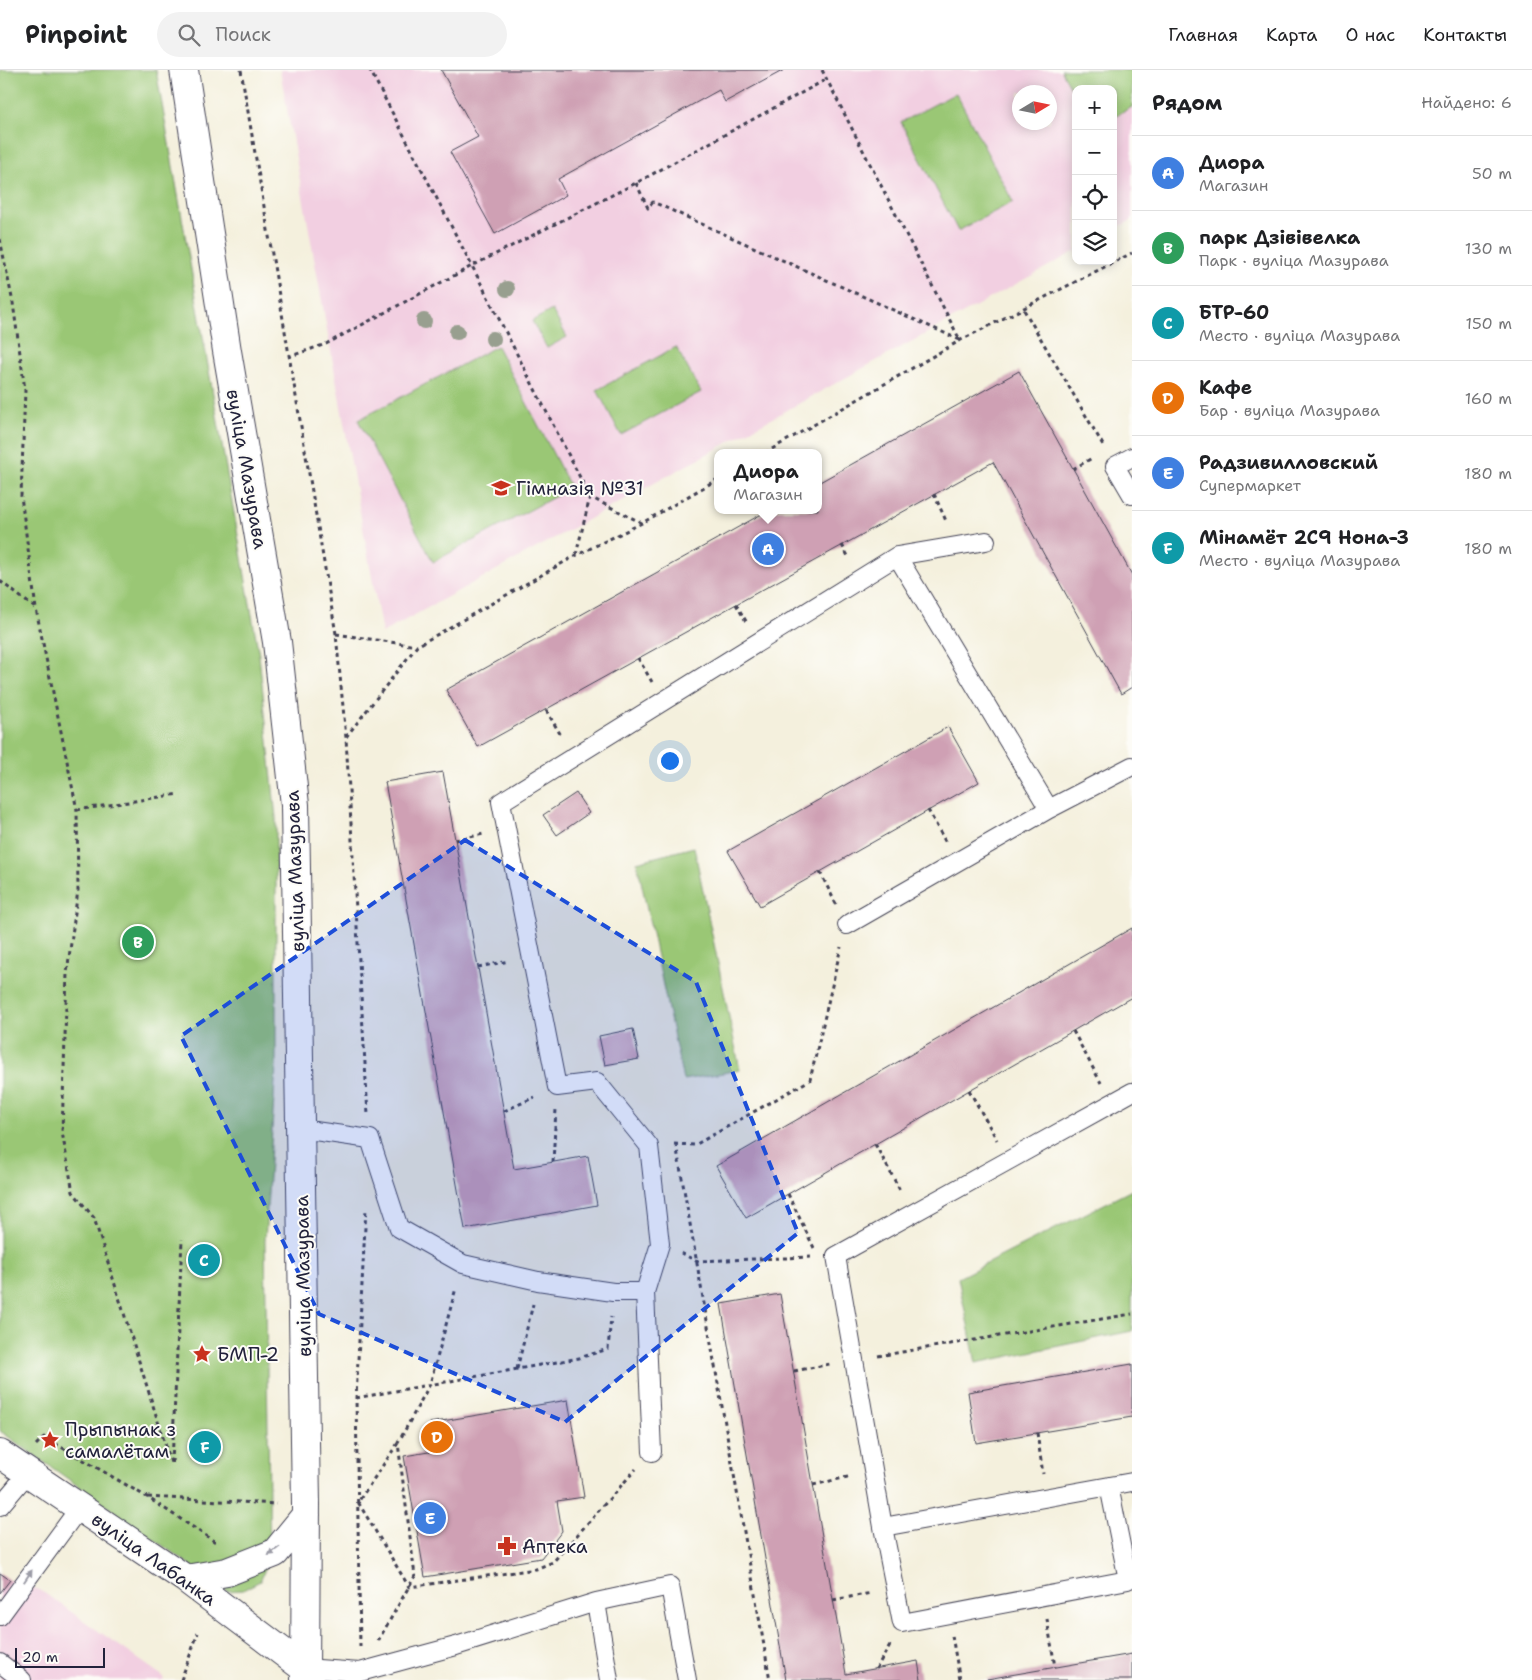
<!DOCTYPE html>
<html lang="ru">
<meta charset="utf-8">
<style>
body{margin:0;font-family:"Shantell Sans",sans-serif;background:#f2f2f2;color:#202124}
.controls{position:absolute;right:15px;top:15px;display:grid;overflow:hidden;border-radius:10px;box-shadow:0 2px 12px #0003}
.controls button{width:45px;height:45px;display:grid;place-items:center;padding:0;border:0;border-bottom:1px solid #e0e0e0;background:#fff;color:#202124;font:25px sans-serif}
.compass{position:absolute;left:1012px;top:15px;width:45px;height:45px;border-radius:50%;background:#fff;box-shadow:0 2px 12px #0003;rotate:80deg}
.scale{position:absolute;left:15px;bottom:12px;width:90px;box-sizing:border-box;padding-left:5px;border:2px solid #22223b;border-top:0;font-size:14px;line-height:18px;white-space:nowrap;color:#22223b;-webkit-text-stroke:4px #fdfcf7;paint-order:stroke}
.you{position:absolute;left:669px;top:690px;width:18px;height:18px;margin:-12px;border:4px solid #fff;border-radius:50%;background:#1a73e8;box-shadow:0 0 0 8px #1a73e833}
.badge{display:grid;place-items:center;width:32px;height:32px;border-radius:50%;background:#2563eb;color:#fff;font-size:16px;font-weight:700}
.pin{position:absolute;translate:-50% -50%;border:2px solid #fff;box-shadow:0 1px 5px #0006}
.popup{position:absolute;left:714px;top:379px;width:108px;height:65px;box-sizing:border-box;display:grid;place-content:center;border-radius:10px;background:#fff;filter:drop-shadow(0 1px 4px #0005);font-size:16px;white-space:nowrap;color:#757577}
.popup b{font-size:19px;color:#202124}
.popup::after{content:'';position:absolute;left:50%;top:100%;margin-left:-10px;border:10px solid transparent;border-top-color:#fff}
.list{margin:0;padding:0;list-style:none}
h2{display:flex;justify-content:space-between;align-items:center;height:65px;margin:0;padding:0 20px;font-size:21px}
h2 small{font-size:16px;font-weight:400;color:#757577}
.list li{display:grid;grid-template-columns:32px 1fr auto;gap:15px;align-items:center;box-sizing:border-box;height:75px;padding:0 20px;border-top:1px solid #e0e0e0}
.list b{display:block;font-size:19px;white-space:nowrap}
.list p{margin:0;font-size:16px;white-space:nowrap;color:#757577}
.list em{font-size:16px;font-style:normal;color:#757577}
.icon{flex:none;width:28px;height:28px;fill:none;stroke:currentColor;stroke-width:2;stroke-linecap:round;stroke-linejoin:round}
.map{position:relative;flex:none;width:1132px;height:1610px;overflow:hidden}
header{display:flex;align-items:center;gap:30px;box-sizing:border-box;height:70px;padding:0 25px;background:#fff;border-bottom:1px solid #e0e0e0}
header strong{font-size:24px}
nav{display:flex;gap:28px;margin-inline-start:auto;font-size:18px}
.search{width:350px;height:45px;background:#f2f2f2;display:flex;align-items:center;gap:12px;box-sizing:border-box;padding:0 18px;border-radius:28px;color:#757577;font-size:19px}
main{display:flex}
aside{flex:1;background:#fff}
.map>svg:first-child{display:block}
.built{fill:#f2cfe1;fill-rule:evenodd}
.green{fill:#9ac775;stroke:#5e7458}
.building{fill:#cfa0b4}
.lines{fill:none;stroke-linecap:round;stroke-linejoin:round}
.lane-casing{stroke:#424153;stroke-width:20}
.secondary-casing{stroke:#424153;stroke-width:30}
.path{stroke:#424153;stroke-width:3;stroke-dasharray:4 4;stroke-linecap:butt}
.lane{stroke:#fff;stroke-width:18}
.secondary{stroke:#fff;stroke-width:28}
.tree{fill:#989f8f}
.oneway{fill:#9c9ca7}
.marked{fill:#1d4ed8;fill-opacity:0.2;stroke:#1d4ed8;stroke-width:4;stroke-dasharray:10 6;stroke-linejoin:round}
.labels{text-anchor:middle;dominant-baseline:central;stroke-width:4;stroke-linejoin:round;paint-order:stroke}
.street-label{font-size:19px;fill:#22223b;stroke:#fdfcf7}
.poi-label{font-size:19px;fill:#22223b;stroke:#fdfcf7;text-anchor:start}
</style>
<header>
<strong>Pinpoint</strong>
<div class="search"><svg class="icon" aria-label="search" viewBox="0 0 24 24"><circle cx="10" cy="10" r="6"/><path d="M15 15l6 6"/></svg>Поиск</div>
<nav><a>Главная</a><a>Карта</a><a>О нас</a><a>Контакты</a></nav>
</header>
<main>
<div class="map">
<svg width="1132" height="1610" viewBox="0 0 1132 1610">
<rect width="100%" height="100%" fill="#fdfcf7"/>
<filter id="ink" filterUnits="userSpaceOnUse"><feTurbulence type="fractalNoise" baseFrequency=".02" numOctaves="2"/><feDisplacementMap in="SourceGraphic" scale="10" xChannelSelector="R" yChannelSelector="G"/><feConvolveMatrix kernelMatrix="1 2 1 2 8 2 1 2 1" color-interpolation-filters="sRGB"/></filter>
<filter id="wash" filterUnits="userSpaceOnUse"><feTurbulence type="fractalNoise" baseFrequency=".0096" numOctaves="4" result="noise"/><feDisplacementMap in="SourceGraphic" scale="20" xChannelSelector="R" yChannelSelector="G"/><feGaussianBlur stdDeviation="1.12" result="paint"/><feColorMatrix in="noise" values="0 0 0 0 0 0 0 0 0 0 0 0 0 0 0 0 0 1.4 0 .05"/><feComposite in="paint" operator="in"/></filter>
<g filter="url(#wash)">
<rect width="100%" height="100%" fill="#f4f0dd"/>
<path class="built" d="M 280,0 L 1132,0 L 1132,150 L 1113,160 L 1113,19 L 1076,19 L 1076,181 L 382,563 ZM 1019,22 L 1050,22 L 1050,52 L 1019,52 Z
M 0,1503 L 10,1510 L 40,1520 L 164,1607 L 163,1610 L 0,1610 Z"/>
<path class="green" d="M 0,0 L 156,0 L 259,585 L 276,748 L 276,996 L 265,1171 L 270,1487 L 260,1511 L 243,1520 L 227,1521 L 0,1361 Z
M 1061,0 L 1132,0 L 1132,37 L 1113,47 L 1113,19 L 1076,19 L 1076,27 Z
M 956,23 L 1013,132 L 958,161 L 901,52 Z
M 552,240 L 567,267 L 547,278 L 532,251 Z
M 497,276 L 571,418 L 433,492 L 358,350 Z
M 676,277 L 701,322 L 621,365 L 597,320 Z
M 694,777 L 740,1000 L 683,1010 L 637,792 Z
M 1132,1120 L 1132,1261 L 976,1293 L 958,1208 Z"/>
<g id="blocks">
<path class="building" d="M 441,0 L 784,0 L 725,32 L 719,20 L 558,109 L 566,125 L 495,164 L 450,82 L 478,67 Z
M 1019,301 L 1132,505 L 1132,617 L 1121,624 L 993,392 L 478,677 L 446,620 L 769,440 L 818,440 L 818,413 Z
M 948,657 L 979,712 L 760,836 L 728,781 Z
M 443,702 L 514,1099 L 588,1086 L 597,1135 L 465,1159 L 385,712 Z
M 576,723 L 589,743 L 557,765 L 543,745 Z
M 1132,858 L 1132,927 L 746,1148 L 716,1096 Z
M 633,959 L 639,989 L 605,995 L 599,966 Z
M 780,1224 L 846,1604 L 918,1591 L 921,1610 L 786,1610 L 721,1234 Z
M 1132,1294 L 1132,1347 L 976,1373 L 968,1322 Z
M 568,1330 L 584,1427 L 557,1431 L 562,1461 L 541,1488 L 425,1507 L 404,1386 L 435,1381 L 430,1353 Z
M 0,1503 L 10,1510 L 0,1523 Z
M 1132,1584 L 1132,1610 L 987,1610 L 987,1609 Z"/>
</g>
</g>
<g filter="url(#ink)">
<use href="#blocks" fill-opacity="0" stroke="#424153" stroke-width="1"/>
<g class="lines">
<g class="lane-casing">
<path id="lane" d="M 1132,387 L 1115,396 L 1132,425
M 897,486 L 1049,739
M 847,855 L 1049,739 L 1132,696
M 1132,1022 L 836,1186 L 883,1457 L 1132,1412
M 301,1059 L 370,1069 L 399,1158 L 463,1194 L 538,1211 L 613,1222 L 645,1222 L 660,1174 L 649,1076 L 597,1012 L 557,1017 L 501,732 L 897,486 L 986,471
M 645,1222 L 652,1382
M 0,1436 L 27,1404
M 883,1457 L 902,1553 L 1128,1510 L 1109,1416
M 596,1532 L 670,1516 L 687,1610
M 0,1546 L 80,1437
M 0,1593 L 22,1610
M 304,1598 L 360,1602 L 456,1576 L 596,1532 L 609,1610"/>
</g>
<g class="secondary-casing">
<path id="secondary" d="M 184,0 L 227,281 L 277,572 L 295,735 L 306,1434 L 305,1610
M 0,1384 L 186,1509 L 304,1598
M 186,1509 L 227,1502 L 275,1483 L 306,1445"/>
</g>
<path class="path" d="M 241,0 L 336,564 L 346,668 L 368,1045
M 822,0 L 960,270
M 636,113 L 648,138 L 653,132 L 960,270
M 0,169 L 13,233 L 25,320 L 21,426 L 36,539 L 77,740 L 78,820 L 67,903 L 62,1062 L 73,1122 L 94,1148 L 172,1396
M 1024,240 L 1103,375
M 288,287 L 326,274 L 472,196 L 370,0
M 765,383 L 961,270 L 1132,183
M 1073,399 L 1092,388
M 934,424 L 947,453
M 642,453 L 590,427 L 472,196 L 636,113 L 827,9
M 842,475 L 849,488
M 576,485 L 590,427
M 0,511 L 35,538
M 736,534 L 747,553
M 336,564 L 417,576
M 638,588 L 652,612
M 546,640 L 562,667
M 346,667 L 417,576 L 575,486 L 642,453 L 718,409
M 77,740 L 179,724
M 928,740 L 946,773
M 455,770 L 484,764
M 820,802 L 836,834
M 478,897 L 509,891
M 1073,961 L 1101,1013
M 969,1020 L 997,1070
M 504,1041 L 535,1027
M 674,1074 L 695,1075 L 810,1010 L 841,877
M 676,1074 L 770,1610
M 875,1074 L 901,1122
M 553,1092 L 556,1039
M 788,1124 L 814,1178
M 681,1183 L 696,1191 L 813,1187
M 878,1286 L 1132,1244
M 517,1299 L 533,1234
M 794,1301 L 830,1294
M 356,1328 L 579,1288 L 608,1279 L 611,1247
M 1037,1363 L 1043,1404
M 398,1373 L 358,1432 L 409,1517 L 536,1499 L 553,1492 L 636,1399
M 36,1375 L 44,1367 L 147,1427 L 217,1473
M 172,1393 L 182,1169
M 813,1415 L 852,1406
M 148,1427 L 276,1434
M 833,1530 L 872,1523
M 1047,1549 L 1055,1597
M 952,1566 L 960,1610
M 378,1571 L 415,1506 L 398,1373 L 430,1314 L 456,1218
M 360,1577 L 356,1328 L 366,1138
M 876,1599 L 891,1573
M 181,1610 L 198,1563"/>
<use href="#lane" class="lane"/>
<use href="#secondary" class="secondary"/>
</g>
<g class="tree">
<circle cx="507" cy="219" r="8"/>
<circle cx="424" cy="251" r="8"/>
<circle cx="457" cy="262" r="8"/>
<circle cx="493" cy="269" r="8"/>
</g>
<defs><path id="oneway-solid" d="M-6-.8H1V-3.2L6.5 0L1 3.2V.8H-6Z" transform="scale(1.25)"/></defs>
<g class="oneway">
<use href="#oneway-solid" transform="translate(274 1481) rotate(143)"/>
<use href="#oneway-solid" transform="translate(28 1506) rotate(-56)"/>
</g>
</g>
<path class="marked" d="M 465,770 L 696,912 L 798,1163 L 565,1352 L 319,1244 L 181,966 Z"/>
<defs>
<g id="school-bare" transform="scale(1.5)"><path d="M0-5L7-2L0 1L-7-2ZM-4 1L0 2.5L4 1V4Q0 6-4 4Z" fill="#c8321e" stroke="#fdfcf7" stroke-width="2.5" paint-order="stroke"/></g>
<g id="sight-bare" transform="scale(1.5)"><path d="M0-6L1.8-2.2L6-1.7L2.9 1.2L3.7 5.4L0 3.3L-3.7 5.4L-2.9 1.2L-6-1.7L-1.8-2.2Z" fill="#c8321e" stroke="#fdfcf7" stroke-width="2.5" paint-order="stroke"/></g>
<g id="pharmacy-bare" transform="scale(1.5)"><path d="M-2-6h4v4h4v4h-4v4h-4v-4h-4v-4h4Z" fill="#c8321e" stroke="#fdfcf7" stroke-width="2.5" paint-order="stroke"/></g>
</defs>
<g fill-rule="evenodd">
<use href="#school-bare" x="501" y="418"/>
<use href="#sight-bare" x="202" y="1284"/>
<use href="#sight-bare" x="50" y="1370"/>
<use href="#pharmacy-bare" x="507" y="1476"/>
</g>
<g class="labels">
<g class="street-label">
<text transform="translate(247 399) rotate(80)">вуліца Мазурава</text>
<text transform="translate(295 801) rotate(-92)">вуліца Мазурава</text>
<text transform="translate(303 1206) rotate(-91)">вуліца Мазурава</text>
<text transform="translate(154 1489) rotate(35)">вуліца Лабанка</text>
</g>
<g class="poi-label">
<text x="516" y="418">Гімназія №31</text>
<text x="217" y="1284">БМП-2</text>
<text x="65" y="1359">Прыпынак з<tspan x="65" dy="22">самалётам</tspan></text>
<text x="522" y="1476">Аптека</text>
</g>
</g>
</svg>
<div class="controls">
<button>+</button>
<button>−</button>
<button><svg class="icon" aria-label="locate" viewBox="0 0 24 24"><circle cx="12" cy="12" r="6"/><path d="M12 2v4M12 18v4M2 12h4M18 12h4"/></svg></button>
<button><svg class="icon" aria-label="layers" viewBox="0 0 24 24"><path d="M12 4l9 5-9 5-9-5zM3 14l9 5 9-5"/></svg></button>
</div>
<svg class="compass" viewBox="-18 -18 36 36"><path d="M0-13l5 13h-10z" fill="#e53935"/><path d="M0 13l5-13h-10z" fill="#757577"/></svg>
<div class="scale">20 m</div>
<div class="you"></div>
<div class="pin badge" style="left:768px;top:479px;background:#3f7fe0">A</div>
<div class="popup"><b>Диора</b>Магазин</div>
<div class="pin badge" style="left:138px;top:872px;background:#2e9e5b">B</div>
<div class="pin badge" style="left:204px;top:1190px;background:#0f9aa8">C</div>
<div class="pin badge" style="left:437px;top:1367px;background:#e8710a">D</div>
<div class="pin badge" style="left:430px;top:1448px;background:#3f7fe0">E</div>
<div class="pin badge" style="left:205px;top:1377px;background:#0f9aa8">F</div>
</div>
<aside>
<h2>Рядом<small>Найдено: 6</small></h2>
<ul class="list">
<li><span class="badge" style="background:#3f7fe0">A</span><div><b>Диора</b><p>Магазин</p></div><em>50 m</em></li>
<li><span class="badge" style="background:#2e9e5b">B</span><div><b>парк Дзівівелка</b><p>Парк · вуліца Мазурава</p></div><em>130 m</em></li>
<li><span class="badge" style="background:#0f9aa8">C</span><div><b>БТР-60</b><p>Место · вуліца Мазурава</p></div><em>150 m</em></li>
<li><span class="badge" style="background:#e8710a">D</span><div><b>Кафе</b><p>Бар · вуліца Мазурава</p></div><em>160 m</em></li>
<li><span class="badge" style="background:#3f7fe0">E</span><div><b>Радзивилловский</b><p>Супермаркет</p></div><em>180 m</em></li>
<li><span class="badge" style="background:#0f9aa8">F</span><div><b>Мінамёт 2С9 Нона-З</b><p>Место · вуліца Мазурава</p></div><em>180 m</em></li>
</ul>
</aside>
</main>
